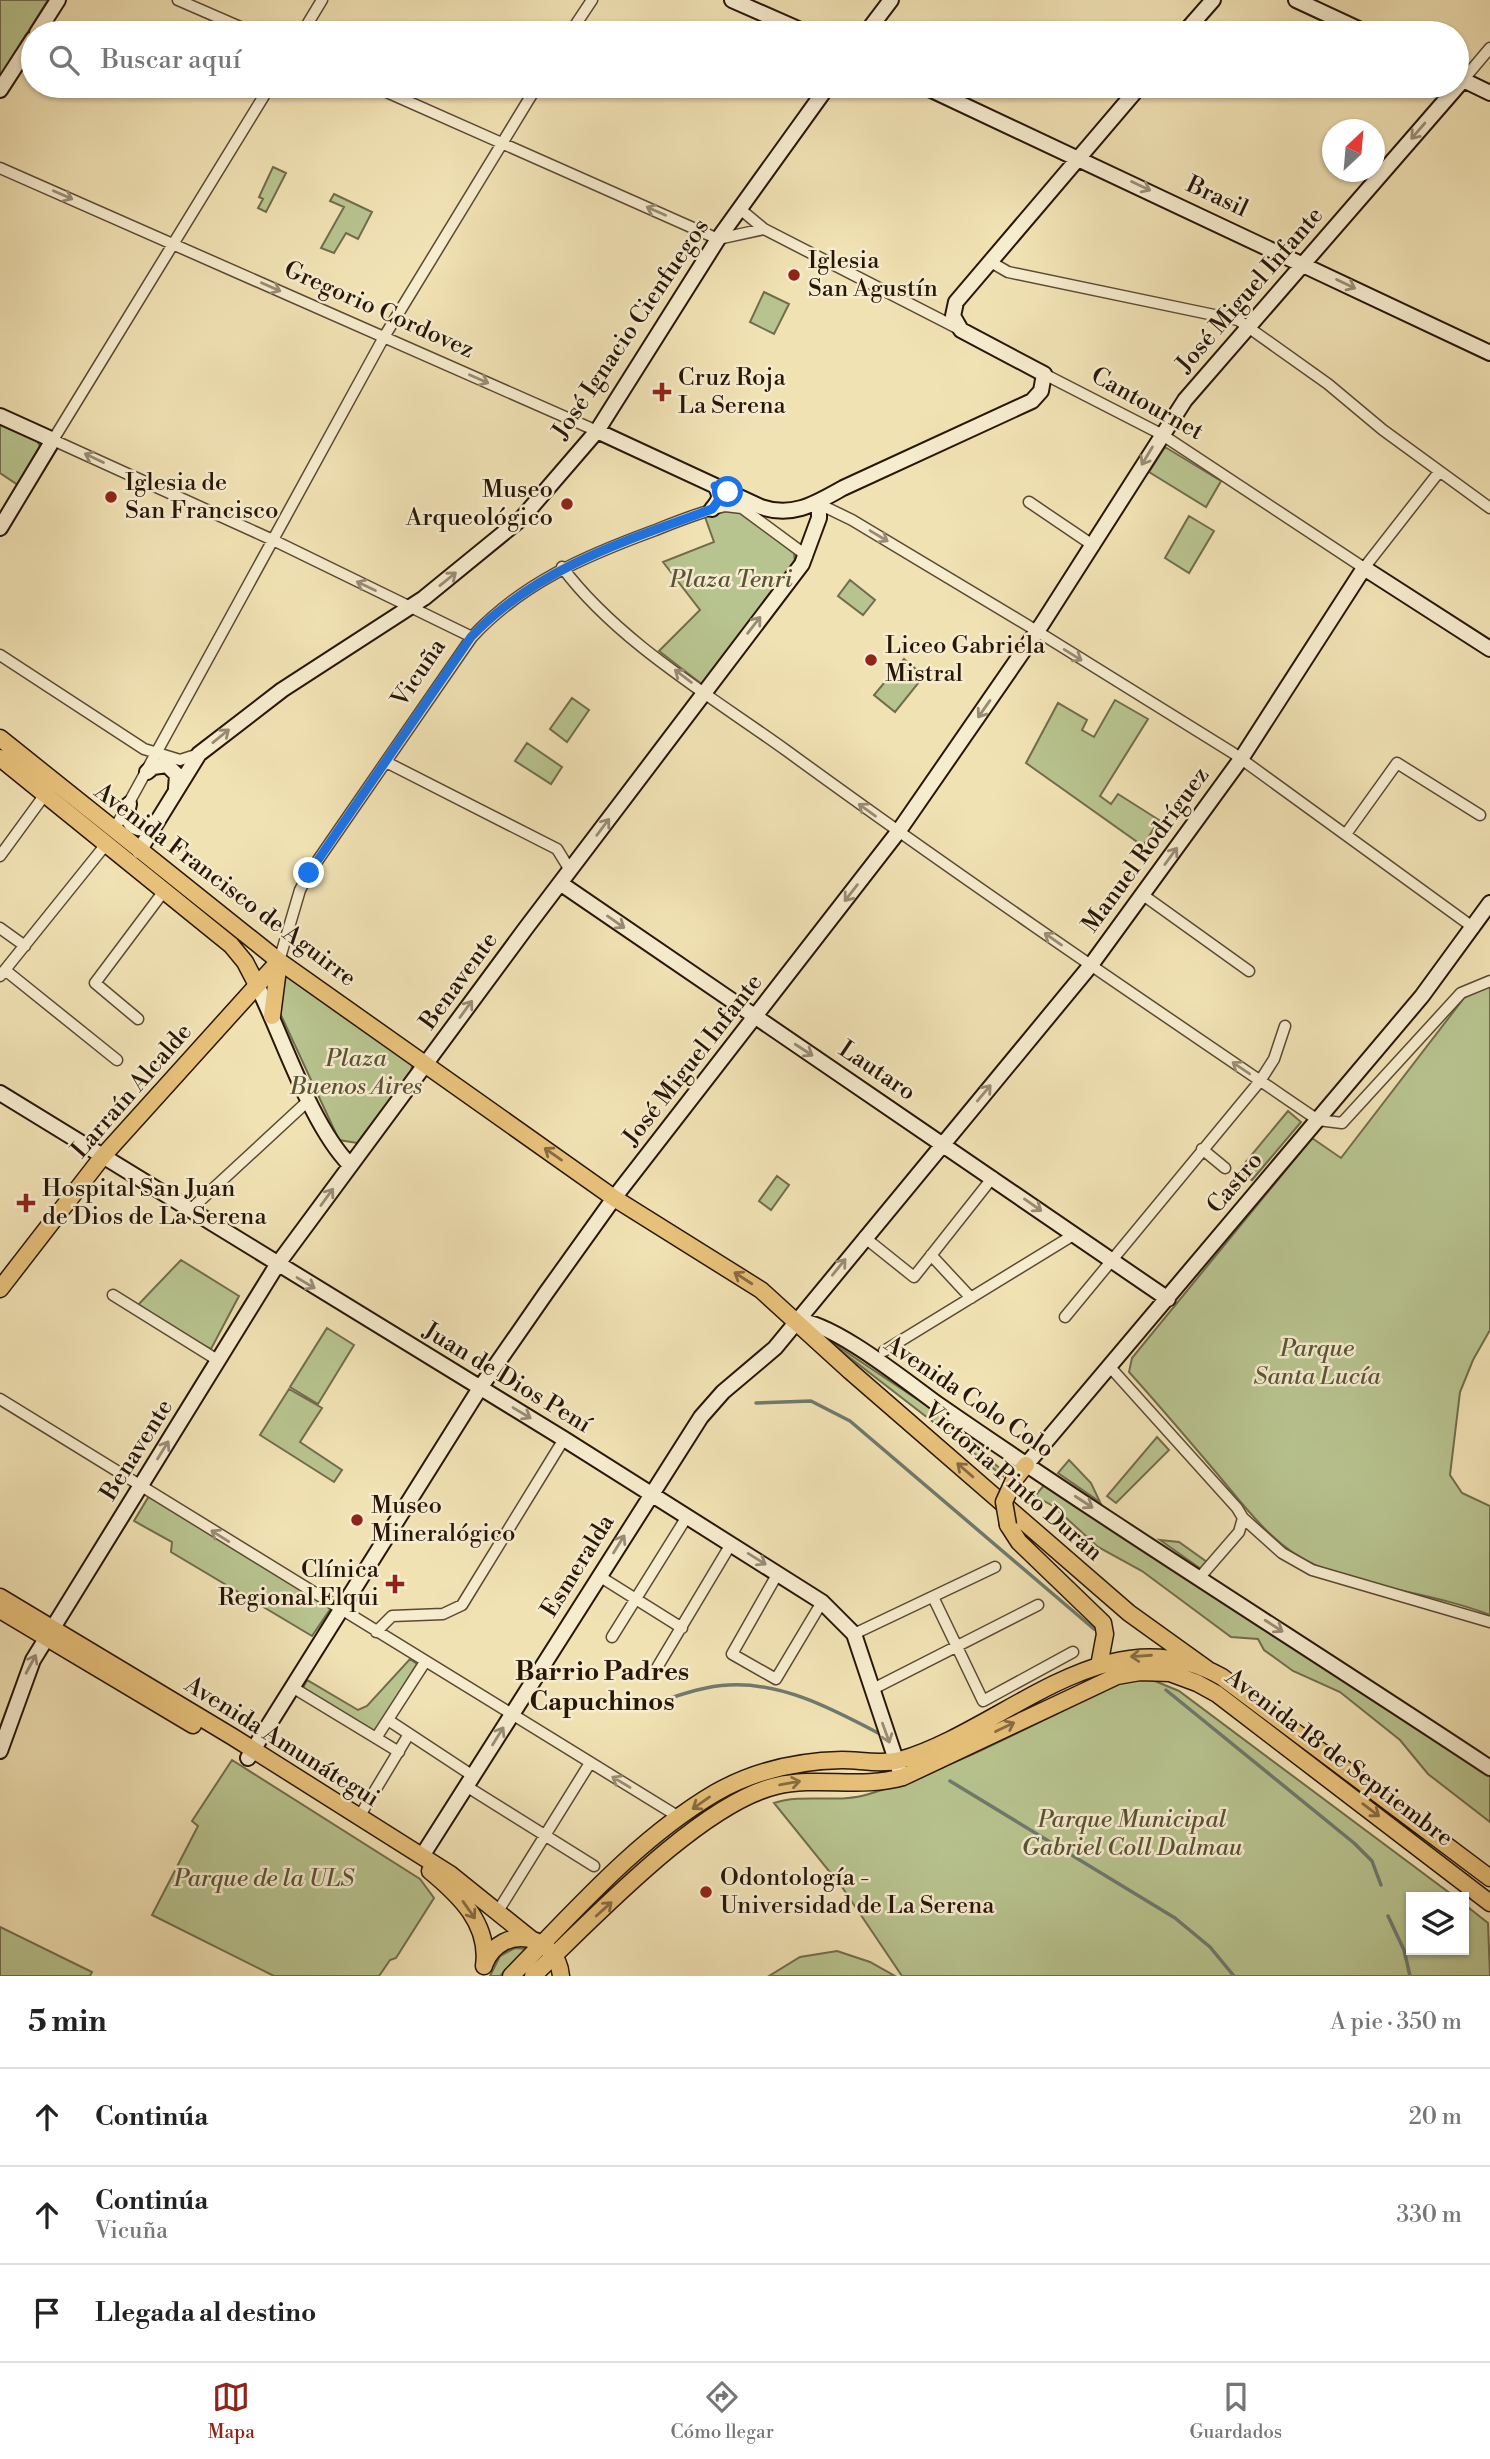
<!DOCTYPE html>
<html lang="es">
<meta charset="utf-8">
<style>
body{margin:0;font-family:"Libre Bodoni",serif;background:#f6f6f6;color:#222}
.controls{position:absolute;right:21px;bottom:21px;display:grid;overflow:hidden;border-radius:0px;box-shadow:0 2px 5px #0004}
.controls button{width:63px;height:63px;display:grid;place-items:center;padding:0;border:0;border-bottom:2px solid #e0e0e0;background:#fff;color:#222;font:35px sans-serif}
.compass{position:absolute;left:1322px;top:119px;width:63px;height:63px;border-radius:50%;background:#fff;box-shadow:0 2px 5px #0004;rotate:26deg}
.stop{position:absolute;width:21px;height:21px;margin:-16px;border:5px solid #1a73e8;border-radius:50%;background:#fff}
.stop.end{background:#1a73e8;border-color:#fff;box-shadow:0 2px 7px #0008}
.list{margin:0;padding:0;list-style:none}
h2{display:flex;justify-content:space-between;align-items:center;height:91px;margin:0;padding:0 28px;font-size:30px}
h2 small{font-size:23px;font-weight:400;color:#767676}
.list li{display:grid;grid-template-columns:46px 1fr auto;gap:21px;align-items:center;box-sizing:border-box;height:98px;padding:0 28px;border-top:2px solid #e0e0e0}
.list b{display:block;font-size:26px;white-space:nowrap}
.list p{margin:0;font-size:23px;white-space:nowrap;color:#767676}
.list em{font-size:23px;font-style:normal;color:#767676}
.icon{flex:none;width:38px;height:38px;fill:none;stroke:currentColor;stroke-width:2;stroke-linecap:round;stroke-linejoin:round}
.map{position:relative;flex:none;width:1490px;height:1976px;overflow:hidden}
.search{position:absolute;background:#fff;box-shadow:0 2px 5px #0004;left:21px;right:21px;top:21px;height:77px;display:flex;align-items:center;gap:18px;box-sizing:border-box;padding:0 24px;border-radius:38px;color:#767676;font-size:26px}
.sheet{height:385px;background:#fff}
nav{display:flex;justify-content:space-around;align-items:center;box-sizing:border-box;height:98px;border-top:2px solid #e0e0e0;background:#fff;font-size:19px;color:#767676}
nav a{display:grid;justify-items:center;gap:4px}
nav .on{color:#8f2418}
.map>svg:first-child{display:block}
.green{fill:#b8c48f;stroke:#706d4c;stroke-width:2}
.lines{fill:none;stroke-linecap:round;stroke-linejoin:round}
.stream{stroke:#6e7a6f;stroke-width:3.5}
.street-casing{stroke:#5a4933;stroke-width:13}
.secondary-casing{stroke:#281608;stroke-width:18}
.primary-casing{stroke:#281608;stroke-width:19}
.street{stroke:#f6ecce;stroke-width:10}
.secondary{stroke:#f6ecce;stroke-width:14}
.primary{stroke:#e8c17a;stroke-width:16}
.primary-bridge-casing{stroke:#281608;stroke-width:19;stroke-linecap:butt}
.primary-bridge{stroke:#e8c17a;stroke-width:16}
.oneway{stroke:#998c75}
.oneway2{stroke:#886c41}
.route{stroke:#1a73e8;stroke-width:9}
.poi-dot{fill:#8f2418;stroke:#f6ecce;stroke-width:2.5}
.labels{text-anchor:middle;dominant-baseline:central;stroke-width:5;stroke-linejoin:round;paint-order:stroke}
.street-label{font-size:24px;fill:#281608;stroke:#f6ecce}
.poi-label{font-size:24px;fill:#281608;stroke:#f6ecce;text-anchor:start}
.park-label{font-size:24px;font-style:italic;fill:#5a5337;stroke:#f6ecce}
.neighbourhood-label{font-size:26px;font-weight:bold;fill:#281608;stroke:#f6ecce}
</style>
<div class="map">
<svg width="1490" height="1976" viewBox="0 0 1490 1976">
<rect width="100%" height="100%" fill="#f1e2b4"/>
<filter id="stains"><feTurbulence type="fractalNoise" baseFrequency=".00286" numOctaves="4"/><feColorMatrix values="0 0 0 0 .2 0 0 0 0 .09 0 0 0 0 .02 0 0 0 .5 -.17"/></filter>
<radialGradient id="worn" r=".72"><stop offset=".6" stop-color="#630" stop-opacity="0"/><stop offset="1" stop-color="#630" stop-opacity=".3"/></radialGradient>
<path class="green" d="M 0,0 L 48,0 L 0,76 Z
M 273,167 L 286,173 L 266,212 L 258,208 L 263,199 L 259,197 Z
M 334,194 L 372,212 L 358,239 L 346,233 L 334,253 L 321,248 L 344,207 L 330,201 Z
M 764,292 L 789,304 L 774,334 L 750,322 Z
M 0,420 L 33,434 L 40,446 L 18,485 L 0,473 Z
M 1165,447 L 1221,481 L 1206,507 L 1149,472 Z
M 730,510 L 741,510 L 794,551 L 795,564 L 703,685 L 659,651 L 700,610 L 663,562 L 714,542 L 705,517 Z
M 1189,516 L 1214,531 L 1189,573 L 1165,558 Z
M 850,580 L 875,600 L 863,615 L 838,596 Z
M 904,659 L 924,676 L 895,712 L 874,695 Z
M 572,698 L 589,710 L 567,742 L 550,729 Z
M 1115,700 L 1148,719 L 1100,796 L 1111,804 L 1118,794 L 1159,820 L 1143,846 L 1026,763 L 1058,703 L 1087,720 L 1082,730 L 1094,737 Z
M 527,743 L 562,767 L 551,784 L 515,761 Z
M 286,974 L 413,1060 L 411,1072 L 357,1143 L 339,1140 L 279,1011 L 280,981 Z
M 1483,987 L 1490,988 L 1490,1330 L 1473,1360 L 1460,1392 L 1450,1475 L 1462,1493 L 1490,1506 L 1490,1615 C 1434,1593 1370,1589 1315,1565 C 1272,1546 1243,1504 1214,1470 C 1186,1437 1158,1404 1129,1372 L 1132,1358 L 1312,1138 L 1341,1158 L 1464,998 Z
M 1288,1111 L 1301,1122 L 1252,1180 L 1239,1170 Z
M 777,1176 L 789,1185 L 771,1210 L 759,1201 Z
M 181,1260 L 239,1296 L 211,1349 L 136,1307 Z
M 327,1328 L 354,1345 L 318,1404 L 290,1387 Z
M 818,1333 L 981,1442 L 988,1458 L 1004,1472 L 1003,1476 Z
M 289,1389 L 322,1408 L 300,1442 L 342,1470 L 334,1482 L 260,1435 Z
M 1157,1437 L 1169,1450 L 1116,1503 L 1107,1496 Z
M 1069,1460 L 1091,1483 L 1100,1502 L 1058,1473 Z
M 1045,1484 L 1490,1775 L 1490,1822 L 1428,1774 L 1400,1740 L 1340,1692 L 1293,1671 L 1264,1650 L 1258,1639 L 1231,1637 L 1142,1571 L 1098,1547 L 1053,1506 L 1035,1496 Z
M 149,1496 L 331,1608 L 312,1636 L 171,1552 L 172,1542 L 134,1521 Z
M 1160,1540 L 1179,1542 L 1207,1562 L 1201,1569 Z
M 410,1659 L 417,1664 L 374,1734 L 302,1690 L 307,1680 L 358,1710 L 367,1706 Z
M 1150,1679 L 1179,1691 L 1455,1897 L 1411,1897 L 1411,1950 L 1464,1950 L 1464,1904 L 1488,1923 L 1490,1976 L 902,1976 L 842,1887 L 774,1803 C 804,1793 838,1804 869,1794 C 957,1768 1040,1720 1123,1681 Z
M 232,1760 L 420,1879 L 434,1898 L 396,1958 L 390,1960 L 379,1976 L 274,1976 L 152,1915 L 198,1826 L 192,1821 Z
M 0,1927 L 92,1972 L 90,1976 L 0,1976 Z
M 515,1948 L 527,1949 L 500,1976 L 490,1976 L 500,1956 Z
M 837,1951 L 870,1962 L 895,1976 L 769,1976 L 800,1957 Z"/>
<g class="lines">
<path class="stream" d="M 756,1403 L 811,1401 L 850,1421 L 1094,1629
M 1166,1690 L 1354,1843 L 1372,1861 L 1381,1885
M 646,1706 C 672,1698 701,1686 729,1685 C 783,1682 834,1710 880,1734
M 950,1781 L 1175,1918 L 1210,1947 L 1234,1976
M 1388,1916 L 1404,1950 L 1410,1976"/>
<g class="street-casing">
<path id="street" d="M 178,0 L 254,33
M 302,33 L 322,0
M 570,33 L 592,0
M 1463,80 L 1490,48
M 270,86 L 53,440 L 275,541 L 472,637
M 373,86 L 718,239 L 764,229
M 0,168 L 597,431
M 740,209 L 764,229 L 959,329
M 989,261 L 1008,272 L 1238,320 L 1328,384 L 1383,430 L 1490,508
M 1044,374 L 1161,434 L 1364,568 L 1439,472
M 1029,502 L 1094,546
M 819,504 L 852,520 L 1027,625 L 1233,753 L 1474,928
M 562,567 C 617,641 712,697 787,751 C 961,878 1140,999 1318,1120 L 1342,1123 L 1461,993 L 1490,981
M 0,655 L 144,749 L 180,760 L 199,754
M 386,762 L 557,849 L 570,870
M 114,830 L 384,337 L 537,86
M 1346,834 L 1397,763 L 1480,815
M 0,856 L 46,793
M 1143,895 L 1249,971
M 0,928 L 25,946
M 279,961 L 300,890 L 309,873 L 472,637 C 522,583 585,556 653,531 C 676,522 700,512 725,506 L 742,508 L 807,556
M 5,970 L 117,1060
M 0,976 L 107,843
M 138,1019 L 95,983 L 164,891
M 1202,1149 L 1225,1168
M 190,1210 L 309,1100
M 864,1237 L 914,1277 L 993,1177
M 931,1255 L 971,1298
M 113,1295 L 219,1361
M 1065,1317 L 1260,1081 L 1274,1059 L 1285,1026
M 884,1351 L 1075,1234
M 1110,1367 L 1237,1508 L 1243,1518 L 1282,1553 L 1312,1570 L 1490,1622
M 0,1399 L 679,1817
M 778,1573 L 732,1654 L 776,1679 L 822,1602
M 599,1576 L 682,1628
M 1200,1577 L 1239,1532 L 1243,1518
M 933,1597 L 983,1701 L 1073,1652
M 376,1632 L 392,1616 L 443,1614 L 462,1605 L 564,1439
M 854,1634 L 995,1567
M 612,1637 L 683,1523
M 658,1666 L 731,1544
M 292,1687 L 399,1752
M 871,1690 L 1038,1605
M 388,1720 L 473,1776
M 376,1738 L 425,1662
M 466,1786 L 594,1866
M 359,1817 L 409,1734
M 498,1911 L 590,1763"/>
</g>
<g class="secondary-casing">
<path id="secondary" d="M 732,0 L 807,33
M 1296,0 L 1367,33
M 37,33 L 58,0
M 866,33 L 891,0
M 1184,33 L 1213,0
M 1457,77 L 1490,93
M 923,86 L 1490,353
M 0,90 L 33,39
M 0,416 L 53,440 L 0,528
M 597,431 L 761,507 C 793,518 816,503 843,488 L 1032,401 L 1041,391 L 1044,374 L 961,330 L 953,316 L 956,302 L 1140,86
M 712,509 C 719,501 722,496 715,486
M 147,772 L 153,767 L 167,765 L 177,775 L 176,788
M 129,804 C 125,818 129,828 144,829 L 157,821
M 139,851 L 199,754 L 282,690 L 424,598 L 522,518 L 597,431 L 718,239 L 828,86
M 560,883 L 1168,1299
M 256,983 C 283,1037 310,1124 350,1165
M 0,1093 L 564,1439 L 822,1602 L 854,1634 L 899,1769
M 796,1321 C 829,1319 907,1382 936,1403 C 1118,1529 1306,1646 1490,1768
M 1026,1465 L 1422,996 L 1490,903
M 0,1751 L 33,1660 L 277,1265 L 526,928 L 802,564 L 819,518 L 819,504
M 248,1758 L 480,1388 L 546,1293 L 614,1198 L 898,832 L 1042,624 L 1185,400 L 1463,80
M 422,1856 L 701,1417 L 723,1392 L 775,1348 L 1091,965 L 1241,759 L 1364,568 L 1490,649"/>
</g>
<g class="primary-casing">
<path id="primary" d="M 0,738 L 279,961 L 614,1198 L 761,1290 L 850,1371 L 1129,1613 L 1207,1669
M 0,758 L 231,945 L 245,962 L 256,983
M 272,1016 L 279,961
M 0,1289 L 103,1156 L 279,961
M 1014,1480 L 1026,1465
M 1008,1525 L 1019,1542 L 1103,1623 L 1105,1634 L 1099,1666
M 0,1597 L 233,1737 L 450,1874 L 531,1939
M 0,1610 L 193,1725
M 430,1871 C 459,1895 490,1924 484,1966
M 485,1963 C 502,1923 557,1934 561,1976
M 511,1976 C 574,1912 637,1839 715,1793 C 755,1770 796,1761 842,1760 C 860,1760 882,1765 900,1760 C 1006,1729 1108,1611 1222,1677 L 1490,1878
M 533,1976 C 591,1921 700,1804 776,1786 C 818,1776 861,1789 903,1777 L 1117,1676 L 1140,1672 L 1170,1673 L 1197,1683 L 1217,1694 L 1490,1903"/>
</g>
<use href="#street" class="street"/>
<use href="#secondary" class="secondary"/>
<use href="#primary" class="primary"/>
<g class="primary-bridge-casing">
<path id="primary-bridge" d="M 1008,1525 L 1004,1502 L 1014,1480"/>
</g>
<use href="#primary-bridge" class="primary-bridge"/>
</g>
<defs><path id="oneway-shaft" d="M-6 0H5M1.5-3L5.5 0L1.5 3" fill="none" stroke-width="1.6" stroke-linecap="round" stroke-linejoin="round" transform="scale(1.75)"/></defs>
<g class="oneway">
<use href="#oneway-shaft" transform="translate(1418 131) rotate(131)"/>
<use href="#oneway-shaft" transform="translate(1141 186) rotate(25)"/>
<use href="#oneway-shaft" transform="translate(63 195) rotate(24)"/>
<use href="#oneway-shaft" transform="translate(656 211) rotate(-156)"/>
<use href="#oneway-shaft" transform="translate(1346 284) rotate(26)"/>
<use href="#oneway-shaft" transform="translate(271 287) rotate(24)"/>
<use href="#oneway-shaft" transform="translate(479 379) rotate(24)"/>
<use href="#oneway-shaft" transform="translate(1147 456) rotate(121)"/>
<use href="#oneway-shaft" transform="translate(94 458) rotate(-155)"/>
<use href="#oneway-shaft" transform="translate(879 536) rotate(31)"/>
<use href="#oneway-shaft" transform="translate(448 579) rotate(-39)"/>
<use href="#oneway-shaft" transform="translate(366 586) rotate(-154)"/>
<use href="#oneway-shaft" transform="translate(754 625) rotate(-52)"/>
<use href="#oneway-shaft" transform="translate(1073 655) rotate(32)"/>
<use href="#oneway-shaft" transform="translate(683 676) rotate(-143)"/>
<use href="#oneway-shaft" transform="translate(984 709) rotate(125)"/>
<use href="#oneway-shaft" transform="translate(221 736) rotate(-39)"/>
<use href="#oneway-shaft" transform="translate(867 810) rotate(-144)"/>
<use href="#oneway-shaft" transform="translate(603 827) rotate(-53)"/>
<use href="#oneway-shaft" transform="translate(1171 856) rotate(-54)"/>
<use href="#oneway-shaft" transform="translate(851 893) rotate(128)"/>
<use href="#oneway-shaft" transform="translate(616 922) rotate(35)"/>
<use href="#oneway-shaft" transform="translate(1053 939) rotate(-145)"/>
<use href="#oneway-shaft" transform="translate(466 1009) rotate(-54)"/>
<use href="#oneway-shaft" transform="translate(804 1050) rotate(33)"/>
<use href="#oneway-shaft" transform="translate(1241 1068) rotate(-146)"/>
<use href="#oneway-shaft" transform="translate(984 1093) rotate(-50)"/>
<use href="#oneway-shaft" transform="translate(327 1197) rotate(-54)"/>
<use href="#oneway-shaft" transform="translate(1033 1205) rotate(35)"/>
<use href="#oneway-shaft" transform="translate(839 1267) rotate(-51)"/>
<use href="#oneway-shaft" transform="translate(306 1283) rotate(31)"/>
<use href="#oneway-shaft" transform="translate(522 1413) rotate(31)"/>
<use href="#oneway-shaft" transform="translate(163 1450) rotate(-58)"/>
<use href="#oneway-shaft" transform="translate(1084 1502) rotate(33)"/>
<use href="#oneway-shaft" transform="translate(220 1536) rotate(-148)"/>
<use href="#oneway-shaft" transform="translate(619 1544) rotate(-58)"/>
<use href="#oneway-shaft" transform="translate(757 1559) rotate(32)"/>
<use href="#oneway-shaft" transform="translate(1274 1626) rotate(33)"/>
<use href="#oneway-shaft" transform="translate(31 1664) rotate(-62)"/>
<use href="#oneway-shaft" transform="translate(886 1733) rotate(70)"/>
<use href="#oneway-shaft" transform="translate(498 1736) rotate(-58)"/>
<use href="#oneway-shaft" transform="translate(621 1782) rotate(-149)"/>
</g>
<g class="oneway2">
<use href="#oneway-shaft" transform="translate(553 1154) rotate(-145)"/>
<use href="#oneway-shaft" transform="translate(743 1278) rotate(-147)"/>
<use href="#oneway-shaft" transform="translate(965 1470) rotate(-139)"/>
<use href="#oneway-shaft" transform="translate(1141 1656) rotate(176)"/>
<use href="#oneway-shaft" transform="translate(1005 1727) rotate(-26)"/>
<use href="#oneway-shaft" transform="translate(790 1783) rotate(-10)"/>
<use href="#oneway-shaft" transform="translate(701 1803) rotate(145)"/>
<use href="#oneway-shaft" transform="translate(1371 1810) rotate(37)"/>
<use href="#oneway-shaft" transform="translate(604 1909) rotate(-42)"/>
<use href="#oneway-shaft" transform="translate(469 1910) rotate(55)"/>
</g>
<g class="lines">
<path class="route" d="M 309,873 L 471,637 C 537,568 625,541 712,509 C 719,501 722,496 715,486 L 728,492"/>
</g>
<g class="poi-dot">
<circle cx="794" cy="275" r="7"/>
<path d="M658.5 381.5h7v7h7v7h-7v7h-7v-7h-7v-7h7z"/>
<circle cx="111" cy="497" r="7"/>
<circle cx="567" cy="504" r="7"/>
<circle cx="871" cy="660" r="7"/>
<path d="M22.5 1192.5h7v7h7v7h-7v7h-7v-7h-7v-7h7z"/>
<circle cx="357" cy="1520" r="7"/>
<path d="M391.5 1573.5h7v7h7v7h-7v7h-7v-7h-7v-7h7z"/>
<circle cx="706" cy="1892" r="7"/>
</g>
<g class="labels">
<g class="street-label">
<text transform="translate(1217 197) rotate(25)">Brasil</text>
<text transform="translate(1250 290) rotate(-49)">José Miguel Infante</text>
<text transform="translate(379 310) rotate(24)">Gregorio Cordovez</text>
<text transform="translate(631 329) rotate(-56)">José Ignacio Cienfuegos</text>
<text transform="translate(1147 404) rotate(29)">Cantournet</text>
<text transform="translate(419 673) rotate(-56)">Vicuña</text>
<text transform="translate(1146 850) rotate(-54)">Manuel Rodríguez</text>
<text transform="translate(225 885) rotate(37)">Avenida Francisco de Aguirre</text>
<text transform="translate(459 981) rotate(-54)">Benavente</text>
<text transform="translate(693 1060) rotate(-52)">José Miguel Infante</text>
<text transform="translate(877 1071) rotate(34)">Lautaro</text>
<text transform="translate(132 1091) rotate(-49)">Larraín Alcalde</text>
<text transform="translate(1235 1183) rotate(-50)">Castro</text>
<text transform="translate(507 1378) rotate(31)">Juan de Dios Pení</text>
<text transform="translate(969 1397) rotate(34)">Avenida Colo Colo</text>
<text transform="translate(137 1450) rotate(-58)">Benavente</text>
<text transform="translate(1013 1482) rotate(41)">Victoria Pinto Durán</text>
<text transform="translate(578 1566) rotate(-58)">Esmeralda</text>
<text transform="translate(282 1742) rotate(32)">Avenida Amunátegui</text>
<text transform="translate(1339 1758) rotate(37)">Avenida 18 de Septiembre</text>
</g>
<g class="poi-label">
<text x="808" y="261">Iglesia<tspan x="808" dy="28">San Agustín</tspan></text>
<text x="678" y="378">Cruz Roja<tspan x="678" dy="28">La Serena</tspan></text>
<text x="125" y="483">Iglesia de<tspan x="125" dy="28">San Francisco</tspan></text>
<text x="553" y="490" text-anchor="end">Museo<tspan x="553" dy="28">Arqueológico</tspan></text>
<text x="885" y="646">Liceo Gabriela<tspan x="885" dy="28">Mistral</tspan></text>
<text x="42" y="1189">Hospital San Juan<tspan x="42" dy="28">de Dios de La Serena</tspan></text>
<text x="371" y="1506">Museo<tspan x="371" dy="28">Mineralógico</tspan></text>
<text x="379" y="1570" text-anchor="end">Clínica<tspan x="379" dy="28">Regional Elqui</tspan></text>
<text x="720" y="1878">Odontología -<tspan x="720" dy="28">Universidad de La Serena</tspan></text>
</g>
<g class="park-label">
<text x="731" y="580">Plaza Tenri</text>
<text x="356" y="1059">Plaza<tspan x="356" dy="28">Buenos Aires</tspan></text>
<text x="1317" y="1349">Parque<tspan x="1317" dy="28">Santa Lucía</tspan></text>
<text x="1132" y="1820">Parque Municipal<tspan x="1132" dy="28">Gabriel Coll Dalmau</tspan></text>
<text x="264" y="1879">Parque de la ULS</text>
</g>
<g class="neighbourhood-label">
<text x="602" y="1672">Barrio Padres<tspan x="602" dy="30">Capuchinos</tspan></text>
</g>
</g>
<rect width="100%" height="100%" filter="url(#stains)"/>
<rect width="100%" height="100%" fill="url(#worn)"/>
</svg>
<div class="controls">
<button><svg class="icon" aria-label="layers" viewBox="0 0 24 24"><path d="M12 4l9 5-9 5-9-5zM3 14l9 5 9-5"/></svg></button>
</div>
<svg class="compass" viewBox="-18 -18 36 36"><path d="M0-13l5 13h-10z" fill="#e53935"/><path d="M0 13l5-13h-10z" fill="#767676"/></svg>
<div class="stop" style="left:728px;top:492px"></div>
<div class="stop end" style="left:309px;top:873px"></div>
<div class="search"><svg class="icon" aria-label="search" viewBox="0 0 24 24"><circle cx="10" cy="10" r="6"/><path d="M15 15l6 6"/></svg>Buscar aquí</div>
</div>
<section class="sheet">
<h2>5 min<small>A pie · 350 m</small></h2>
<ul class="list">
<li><svg class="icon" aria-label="ahead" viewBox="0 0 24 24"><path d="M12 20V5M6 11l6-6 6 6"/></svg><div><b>Continúa</b></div><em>20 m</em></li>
<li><svg class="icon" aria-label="ahead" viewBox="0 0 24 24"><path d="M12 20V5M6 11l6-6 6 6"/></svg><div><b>Continúa</b><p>Vicuña</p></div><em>330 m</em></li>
<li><svg class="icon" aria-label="arrive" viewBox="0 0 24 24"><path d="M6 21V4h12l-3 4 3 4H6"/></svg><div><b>Llegada al destino</b></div></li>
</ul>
</section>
<nav>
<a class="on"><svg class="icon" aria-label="map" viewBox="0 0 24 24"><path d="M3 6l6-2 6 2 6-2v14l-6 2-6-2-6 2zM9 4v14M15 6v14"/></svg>Mapa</a>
<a><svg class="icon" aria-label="directions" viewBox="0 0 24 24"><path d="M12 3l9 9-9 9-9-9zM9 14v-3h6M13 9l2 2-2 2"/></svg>Cómo llegar</a>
<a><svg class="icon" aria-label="saved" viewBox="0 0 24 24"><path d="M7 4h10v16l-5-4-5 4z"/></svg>Guardados</a>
</nav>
